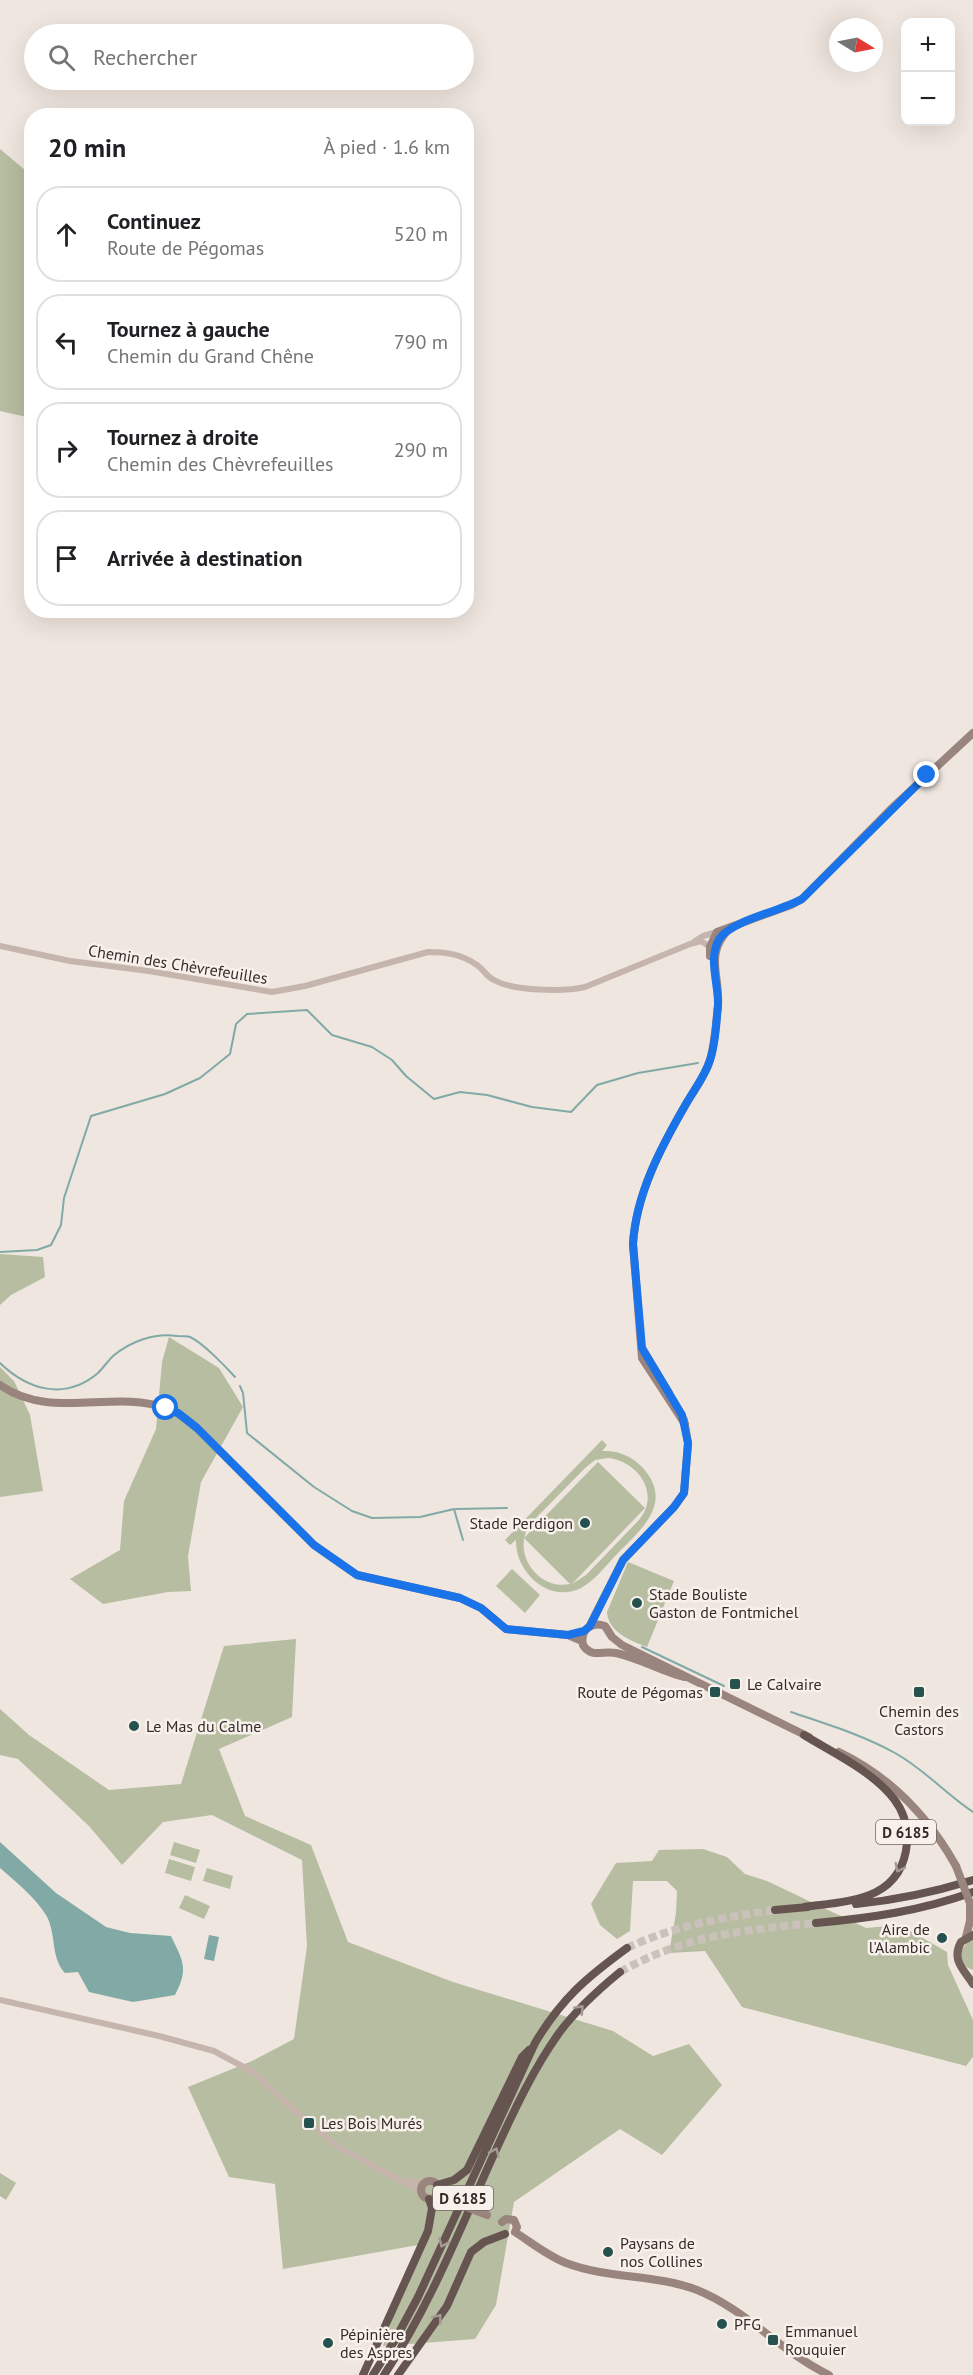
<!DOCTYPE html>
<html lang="fr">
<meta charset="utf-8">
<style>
body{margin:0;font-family:"PT Sans",sans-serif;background:#f6f6f6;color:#202124}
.controls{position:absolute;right:18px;top:18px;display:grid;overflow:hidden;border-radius:12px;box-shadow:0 6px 24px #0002}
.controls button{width:54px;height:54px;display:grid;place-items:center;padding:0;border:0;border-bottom:2px solid #e0e0e0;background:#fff;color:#202124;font:30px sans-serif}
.compass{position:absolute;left:829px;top:18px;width:54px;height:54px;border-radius:50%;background:#fff;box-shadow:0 6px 24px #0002;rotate:100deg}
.stop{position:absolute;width:18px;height:18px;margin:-14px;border:4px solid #1a73e8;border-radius:50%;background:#fff}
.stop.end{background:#1a73e8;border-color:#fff;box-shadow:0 2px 6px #0008}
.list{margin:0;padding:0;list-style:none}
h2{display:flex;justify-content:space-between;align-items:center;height:78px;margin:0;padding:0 24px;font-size:26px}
h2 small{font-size:20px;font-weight:400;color:#757577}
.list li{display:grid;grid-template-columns:39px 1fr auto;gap:18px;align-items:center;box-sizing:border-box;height:96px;margin:0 12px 12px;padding:0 12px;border:2px solid #e0e0e0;border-radius:24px}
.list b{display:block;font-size:22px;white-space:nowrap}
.list p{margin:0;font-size:20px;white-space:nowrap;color:#757577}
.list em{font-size:20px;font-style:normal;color:#757577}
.icon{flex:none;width:33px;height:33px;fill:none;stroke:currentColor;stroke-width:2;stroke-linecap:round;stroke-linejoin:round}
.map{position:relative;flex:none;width:973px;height:2375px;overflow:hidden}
.search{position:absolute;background:#fff;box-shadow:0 6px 24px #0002;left:24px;top:24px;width:450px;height:66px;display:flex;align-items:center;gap:15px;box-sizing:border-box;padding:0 21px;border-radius:33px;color:#757577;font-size:22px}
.panel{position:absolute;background:#fff;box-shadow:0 6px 24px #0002;left:24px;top:108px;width:450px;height:510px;border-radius:24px}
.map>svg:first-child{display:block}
.green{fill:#b6bda0;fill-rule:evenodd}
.water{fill:#81a9a6}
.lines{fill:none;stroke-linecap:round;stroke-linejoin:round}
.stream{stroke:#81a9a6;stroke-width:2}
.trunk-tunnel{stroke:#cac1bb;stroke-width:8;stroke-dasharray:8 4;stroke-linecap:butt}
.tertiary{stroke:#c6b5ac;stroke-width:6}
.secondary{stroke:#99847e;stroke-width:8}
.primary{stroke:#75625d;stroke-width:8}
.trunk{stroke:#655450;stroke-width:8}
.secondary-bridge{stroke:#99847e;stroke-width:8}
.oneway{stroke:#a79a95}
.route{stroke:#1a73e8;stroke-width:8}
.poi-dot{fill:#25514f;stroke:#f8f0ea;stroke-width:2}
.labels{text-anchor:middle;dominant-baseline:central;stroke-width:5;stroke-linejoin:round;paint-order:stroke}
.shield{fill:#f8f0ea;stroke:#706764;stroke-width:1.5}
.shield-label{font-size:15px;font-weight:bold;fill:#352c2a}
.street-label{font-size:16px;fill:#352c2a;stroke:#f8f0ea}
.poi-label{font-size:16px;fill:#352c2a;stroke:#f8f0ea;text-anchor:start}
</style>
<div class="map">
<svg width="973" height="2375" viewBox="0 0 973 2375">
<rect width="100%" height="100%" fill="#efe6df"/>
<path class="green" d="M 0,149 L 31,175 L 31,418 L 0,411 Z
M 0,1254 L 43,1257 L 45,1277 L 11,1295 L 0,1305 Z
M 169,1337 L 219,1368 L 243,1407 L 201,1482 L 188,1556 L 191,1591 L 168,1592 L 103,1604 L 70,1579 L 120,1550 L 124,1501 L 156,1429 L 162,1362 Z
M 0,1367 L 14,1381 L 30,1415 L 43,1491 L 0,1497 Z
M 602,1440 L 607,1445 L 602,1451 C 618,1450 632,1456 643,1468 C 675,1504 639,1531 615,1556 C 605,1567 594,1581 581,1588 C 549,1604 515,1572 516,1540 L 510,1545 L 505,1540 ZM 608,1458 C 638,1461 661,1494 639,1520 L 586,1575 L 572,1584 L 645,1508 L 598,1462 L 524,1538 L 570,1584 C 537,1591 509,1550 532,1522 L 585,1468 L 595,1460 Z
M 628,1562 L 674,1581 L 647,1647 C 631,1641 608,1632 607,1612 Z
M 512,1569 L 540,1595 L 525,1613 L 496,1586 Z
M 296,1639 L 292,1717 L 219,1749 L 245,1816 L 311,1845 L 348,1942 L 453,1982 L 613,2031 L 653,2056 L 689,2044 L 722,2085 L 662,2155 L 620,2129 L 514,2202 L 496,2305 L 475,2339 L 383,2346 L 418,2245 L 283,2269 L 275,2184 L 229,2177 L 188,2087 L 252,2061 L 294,2039 L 307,1946 L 302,1860 L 212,1815 L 163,1822 L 122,1865 L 89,1826 L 18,1759 L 0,1755 L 0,1709 L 29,1735 L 109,1790 L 181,1784 L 224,1646 Z
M 174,1842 L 200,1850 L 196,1863 L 170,1855 Z
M 703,1849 L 727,1857 L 745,1874 L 767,1881 L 866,1928 L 900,1925 L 947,1952 L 948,1965 L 973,2020 L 973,2057 L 966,2066 L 742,2007 L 705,1951 L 669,1953 L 676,1913 L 677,1891 L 667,1881 L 633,1881 L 630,1931 L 617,1939 L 600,1925 L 591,1904 L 616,1863 L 652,1861 L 659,1850 Z
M 169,1859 L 195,1867 L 191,1881 L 165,1873 Z
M 207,1868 L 233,1876 L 230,1889 L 203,1881 Z
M 185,1895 L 210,1906 L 204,1919 L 179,1908 Z
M 973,1939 L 973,1970 C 954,1963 958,1948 973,1939 Z
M 0,2173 L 16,2183 L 6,2200 L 0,2196 Z"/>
<path class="water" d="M 0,1842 L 56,1893 L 106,1927 L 130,1933 L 171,1936 C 183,1961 189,1969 175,1995 L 133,2002 L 89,1992 L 78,1972 L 65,1973 C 50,1957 57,1934 46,1915 C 35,1897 16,1882 0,1868 Z
M 209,1935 L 219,1937 L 214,1961 L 204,1959 Z"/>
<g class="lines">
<path class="stream" d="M 0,1252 L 37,1250 L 51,1245 L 61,1225 L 64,1198 L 91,1116 L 165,1094 L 200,1078 L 230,1054 L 236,1024 L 247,1014 L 307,1010 L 332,1035 L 372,1047 L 392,1060 L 406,1076 L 434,1099 L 460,1092 L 487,1095 L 532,1107 L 571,1112 L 597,1085 L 638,1073 L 698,1063
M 0,1363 C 28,1390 65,1401 98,1373 C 103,1368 108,1361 113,1356 C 131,1341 154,1333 177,1336 C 181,1336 187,1336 190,1337 C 202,1342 226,1367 235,1377
M 240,1386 L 243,1393 L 247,1433 L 314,1487 L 352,1511 L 372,1518 L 420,1517 L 454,1509 L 463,1540
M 456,1509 L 507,1508
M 642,1647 L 724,1686
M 791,1712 C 826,1724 863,1735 895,1753 C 924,1769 946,1794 973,1812"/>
<path class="trunk-tunnel" d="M 627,1948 C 673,1926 725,1917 775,1910
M 620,1972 C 685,1935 744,1930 816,1923"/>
<path class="tertiary" d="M 695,941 L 703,936 L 717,932
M 0,946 L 70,961 L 149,971 L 272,992 L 305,986 L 428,952 C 446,952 461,954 477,965 C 483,969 487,977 494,980 C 513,991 564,992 585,987 L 690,944 L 701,941 L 710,947
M 0,2000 L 159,2036 L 214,2051 L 253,2072 L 294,2110 L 340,2148 L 422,2192
M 407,2182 L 425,2183"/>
<path class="secondary" d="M 710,956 L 710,947 L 717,932 L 791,905 L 802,899 L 891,809 L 973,733
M 643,1350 L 669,1393
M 0,1385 C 51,1421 113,1389 166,1408 C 178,1412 188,1420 197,1428 L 314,1545 L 357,1575 L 460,1598 L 481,1608 L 506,1629 L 568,1635 L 582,1641
M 685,1424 L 642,1358 L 633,1244 C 636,1194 661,1147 686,1104 C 694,1090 706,1075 710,1060 C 715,1043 716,1023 718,1005 C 720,974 704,954 730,928
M 590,1625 L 623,1560 L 674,1507 L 684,1493 L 688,1443 L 684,1420
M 684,1677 C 661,1671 639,1658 616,1653 C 603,1650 592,1659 583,1645 C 580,1630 591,1621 605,1626 L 612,1637 L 622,1645 L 809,1737
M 839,1752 C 891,1777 928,1816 956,1866
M 966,1937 L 970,1921 L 970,1903
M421 2190a9 9 0 1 1 18 0a9 9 0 1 1-18 0Z
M 502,2222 L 506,2219 L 514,2220 L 517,2227 L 515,2232
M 515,2232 C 532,2243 548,2256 566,2263 C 608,2279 655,2274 697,2290 C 745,2309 781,2352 829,2375"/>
<path class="primary" d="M 973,1935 L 961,1942 C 951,1960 964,1970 973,1984"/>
<path class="trunk" d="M 804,1735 C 835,1754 872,1771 894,1799 C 904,1812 908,1828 907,1843 C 902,1901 849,1901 804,1907
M 856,1904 C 897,1900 934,1892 973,1880
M 775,1910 L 808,1907
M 816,1923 C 870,1918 921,1911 973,1892
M 437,2185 L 454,2180 L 467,2170 L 522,2057 L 529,2050
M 363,2375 L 428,2231 L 432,2208 L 429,2199
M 373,2375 L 395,2340 L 418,2297 L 535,2043 C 562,1998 586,1978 627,1948
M 384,2375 C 430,2306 460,2229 494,2154 C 513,2113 532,2071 559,2033 C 576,2010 598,1990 620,1972
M 398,2375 L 447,2306 L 471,2252 L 484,2242 L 505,2234"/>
<path class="secondary-bridge" d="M 956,1866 L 970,1903
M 446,2199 L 487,2215"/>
</g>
<defs><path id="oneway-chevron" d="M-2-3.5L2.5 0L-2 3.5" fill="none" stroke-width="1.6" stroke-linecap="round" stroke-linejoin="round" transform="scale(1.5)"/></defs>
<g class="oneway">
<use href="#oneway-chevron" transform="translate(899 1868) rotate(117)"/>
<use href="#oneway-chevron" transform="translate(580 2009) rotate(-48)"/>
<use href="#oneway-chevron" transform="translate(495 2152) rotate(-66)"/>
<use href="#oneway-chevron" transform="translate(443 2243) rotate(114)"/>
<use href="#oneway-chevron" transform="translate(438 2318) rotate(-52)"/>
</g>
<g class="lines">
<path class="route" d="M 166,1408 L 178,1413 L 197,1428 L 314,1545 L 357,1575 L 460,1598 L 481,1608 L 506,1629 L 568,1635 L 584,1631 L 590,1626 L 623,1560 L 674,1507 L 684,1493 L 688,1443 L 682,1415 L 642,1348 L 633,1244 C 636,1194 661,1147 686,1104 C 694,1090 705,1076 710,1060 C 716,1043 716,1023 718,1006 C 719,984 707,957 720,938 C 733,920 781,911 802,899 L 927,775"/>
</g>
<g class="poi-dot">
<circle cx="585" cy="1523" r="6"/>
<circle cx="637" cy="1603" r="6"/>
<rect x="729" y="1678" width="12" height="12" rx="3"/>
<rect x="709" y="1686" width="12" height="12" rx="3"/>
<rect x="913" y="1686" width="12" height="12" rx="3"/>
<circle cx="134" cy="1726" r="6"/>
<circle cx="942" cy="1938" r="6"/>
<rect x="303" y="2117" width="12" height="12" rx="3"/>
<circle cx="608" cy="2252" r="6"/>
<circle cx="722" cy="2324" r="6"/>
<rect x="767" y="2334" width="12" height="12" rx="3"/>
<circle cx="328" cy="2343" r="6"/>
</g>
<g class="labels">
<g class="shield">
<rect x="876" y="1820" width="60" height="24" rx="4.5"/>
<rect x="433" y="2186" width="60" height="24" rx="4.5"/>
</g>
<g class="shield-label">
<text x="906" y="1832">D 6185</text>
<text x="463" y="2198">D 6185</text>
</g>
<g class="street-label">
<text transform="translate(178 964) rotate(9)">Chemin des Chèvrefeuilles</text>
</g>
<g class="poi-label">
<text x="573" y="1523" text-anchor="end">Stade Perdigon</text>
<text x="649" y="1594">Stade Bouliste<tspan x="649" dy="18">Gaston de Fontmichel</tspan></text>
<text x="747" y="1684">Le Calvaire</text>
<text x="703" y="1692" text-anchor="end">Route de Pégomas</text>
<text x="919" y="1711" text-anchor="middle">Chemin des<tspan x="919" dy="18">Castors</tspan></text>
<text x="146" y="1726">Le Mas du Calme</text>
<text x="930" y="1929" text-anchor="end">Aire de<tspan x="930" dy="18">l'Alambic</tspan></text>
<text x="321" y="2123">Les Bois Murés</text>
<text x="620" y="2243">Paysans de<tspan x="620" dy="18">nos Collines</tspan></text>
<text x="734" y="2324">PFG</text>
<text x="785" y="2331">Emmanuel<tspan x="785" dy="18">Rouquier</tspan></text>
<text x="340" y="2334">Pépinière<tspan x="340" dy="18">des Aspres</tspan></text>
</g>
</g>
</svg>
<div class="controls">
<button>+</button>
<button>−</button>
</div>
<svg class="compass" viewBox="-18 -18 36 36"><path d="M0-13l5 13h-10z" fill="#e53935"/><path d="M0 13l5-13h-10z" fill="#757577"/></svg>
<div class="stop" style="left:166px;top:1408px"></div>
<div class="stop end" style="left:927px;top:775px"></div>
<div class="search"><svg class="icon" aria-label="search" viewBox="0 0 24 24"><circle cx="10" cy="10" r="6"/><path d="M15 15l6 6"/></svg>Rechercher</div>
<section class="panel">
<h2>20 min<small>À pied · 1.6 km</small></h2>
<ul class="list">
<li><svg class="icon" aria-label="ahead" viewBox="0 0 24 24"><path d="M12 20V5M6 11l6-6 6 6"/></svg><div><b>Continuez</b><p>Route de Pégomas</p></div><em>520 m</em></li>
<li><svg class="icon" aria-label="left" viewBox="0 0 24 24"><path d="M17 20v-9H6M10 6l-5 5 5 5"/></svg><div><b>Tournez à gauche</b><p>Chemin du Grand Chêne</p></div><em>790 m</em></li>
<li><svg class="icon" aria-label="right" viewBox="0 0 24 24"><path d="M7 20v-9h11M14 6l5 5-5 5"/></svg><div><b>Tournez à droite</b><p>Chemin des Chèvrefeuilles</p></div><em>290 m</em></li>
<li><svg class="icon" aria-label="arrive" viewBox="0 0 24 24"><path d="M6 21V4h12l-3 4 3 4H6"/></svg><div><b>Arrivée à destination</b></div></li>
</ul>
</section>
</div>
